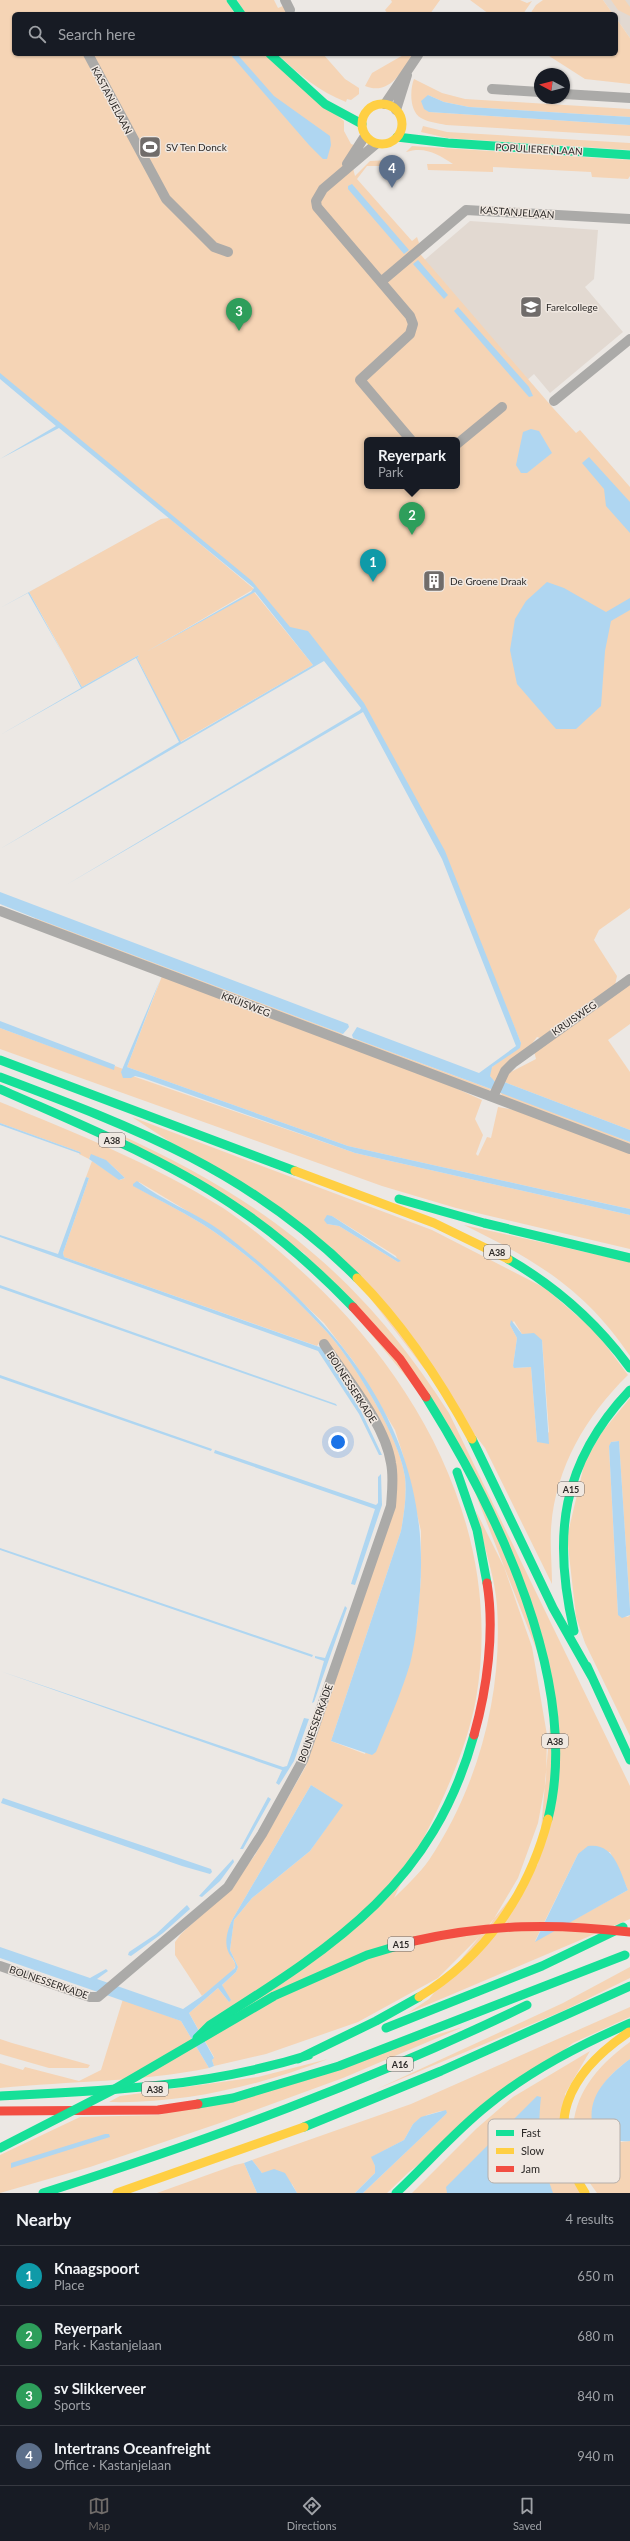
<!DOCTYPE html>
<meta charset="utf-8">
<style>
body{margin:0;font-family:Lato,sans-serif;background:#20242c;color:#f1f3f6}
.compass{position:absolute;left:534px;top:68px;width:36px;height:36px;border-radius:50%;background:#171b24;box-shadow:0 1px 3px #0004;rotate:277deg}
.you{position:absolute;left:338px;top:1442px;width:14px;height:14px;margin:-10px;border:3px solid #fff;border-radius:50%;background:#1a73e8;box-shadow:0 0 0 6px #1a73e833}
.badge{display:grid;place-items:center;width:26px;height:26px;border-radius:50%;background:#706c6a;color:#fff;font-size:13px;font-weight:700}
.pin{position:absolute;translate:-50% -33px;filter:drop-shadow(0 1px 2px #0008)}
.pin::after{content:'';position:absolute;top:21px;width:14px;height:12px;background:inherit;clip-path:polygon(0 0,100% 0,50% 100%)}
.popup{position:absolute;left:364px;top:437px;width:96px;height:52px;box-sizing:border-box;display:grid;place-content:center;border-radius:6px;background:#171b24;filter:drop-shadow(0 1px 3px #0005);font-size:13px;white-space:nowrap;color:#9ea1a6}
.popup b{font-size:15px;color:#f1f3f6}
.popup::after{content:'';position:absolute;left:50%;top:100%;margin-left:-8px;border:8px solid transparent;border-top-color:#171b24}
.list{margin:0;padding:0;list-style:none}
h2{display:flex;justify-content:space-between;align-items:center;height:52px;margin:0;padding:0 16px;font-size:17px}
h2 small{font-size:13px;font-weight:400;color:#9ea1a6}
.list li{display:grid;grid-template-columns:26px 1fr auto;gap:12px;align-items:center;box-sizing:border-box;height:60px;padding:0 16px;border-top:1px solid #363941}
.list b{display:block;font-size:15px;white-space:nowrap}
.list p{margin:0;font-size:13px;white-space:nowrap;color:#9ea1a6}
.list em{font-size:13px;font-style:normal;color:#9ea1a6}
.icon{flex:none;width:22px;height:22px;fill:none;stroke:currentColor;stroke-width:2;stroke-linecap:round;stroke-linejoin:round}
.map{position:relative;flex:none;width:630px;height:2193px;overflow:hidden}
.search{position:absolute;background:#171b24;box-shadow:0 1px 3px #0004;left:12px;right:12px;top:12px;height:44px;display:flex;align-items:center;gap:10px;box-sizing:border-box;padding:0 14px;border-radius:6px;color:#9ea1a6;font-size:15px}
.sheet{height:292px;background:#171b24}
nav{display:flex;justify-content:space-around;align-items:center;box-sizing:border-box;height:56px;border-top:1px solid #363941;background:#171b24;font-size:11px;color:#9ea1a6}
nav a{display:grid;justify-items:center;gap:2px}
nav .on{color:#706c6a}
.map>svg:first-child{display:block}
.built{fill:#e2d9d1}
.green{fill:#f5d4b5;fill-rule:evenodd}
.water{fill:#afd6f1}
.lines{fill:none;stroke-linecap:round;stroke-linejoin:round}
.street{stroke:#abaaa8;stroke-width:10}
.fast{stroke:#16e098;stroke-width:9}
.slow{stroke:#ffcf43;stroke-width:9}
.jam{stroke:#f24e42;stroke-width:9}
.fast-bridge{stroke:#16e098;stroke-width:9}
.jam-bridge{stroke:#f24e42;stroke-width:9}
.labels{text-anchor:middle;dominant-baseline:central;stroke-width:3;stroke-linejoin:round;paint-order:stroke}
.shield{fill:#f0e8e1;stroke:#686360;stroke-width:1}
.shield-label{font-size:9px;font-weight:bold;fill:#2d2a28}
.street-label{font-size:10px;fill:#2d2a28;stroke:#f0e8e1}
.poi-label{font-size:10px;fill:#2d2a28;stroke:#f0e8e1;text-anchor:start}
.key{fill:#f0e8e1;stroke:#b6afaa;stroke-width:1}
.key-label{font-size:11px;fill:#2d2a28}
</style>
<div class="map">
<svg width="630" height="2193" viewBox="0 0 630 2193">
<rect width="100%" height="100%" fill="#ece8e4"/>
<path class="built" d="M 603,0 L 630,0 L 630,38 L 616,18 L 616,14 L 613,14 Z
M 470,221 L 598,230 L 594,279 L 585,287 L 623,332 L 550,393 L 534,374 L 525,382 L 421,263 Z"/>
<path class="green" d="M 0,0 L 226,0 L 235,14 L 14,14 L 14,54 L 264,54 L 344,121 L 344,131 L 351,144 L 354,145 L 350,156 L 355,176 L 370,161 L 390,160 L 392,166 L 367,166 L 357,179 L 412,241 L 417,237 L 419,243 L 415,248 L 553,408 L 576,433 L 580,430 L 630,487 L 630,908 L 599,930 L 594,940 L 617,976 L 615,985 L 540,1038 L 537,1037 L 531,1045 L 495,1083 L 490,1076 L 490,1069 L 521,1043 L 445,859 L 370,717 L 327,660 L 289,628 L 253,584 L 0,374 ZM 367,440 L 457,440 L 457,486 L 367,486 Z
M 237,0 L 274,0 L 278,8 L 283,6 L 289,14 L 246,14 Z
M 391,0 L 440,0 L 430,14 L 388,14 L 385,10 L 392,2 Z
M 470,0 L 520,0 L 527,3 L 532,1 L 523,14 L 489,14 Z
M 543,0 L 603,0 L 613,14 L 530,14 L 536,5 Z
M 611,0 L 625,0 L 630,7 L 630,16 L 618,10 Z
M 616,18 L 630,38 L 630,84 L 585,79 L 546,54 L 616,54 Z
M 277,54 L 323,54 L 345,79 L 359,88 L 359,94 L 351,100 L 347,99 L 346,102 C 318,91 299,74 277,54 Z
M 405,54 L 413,54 C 402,72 389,96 365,86 L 372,73 Z
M 414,79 L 442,93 L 465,99 L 630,109 L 630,117 L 469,107 L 444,102 L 428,95 L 429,112 L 630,125 L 630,136 L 446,125 C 438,123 427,122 421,118 C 409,111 410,89 414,79 Z
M 423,126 L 447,132 L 630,143 L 630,150 L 447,138 L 421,132 Z
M 412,146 L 630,160 L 630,176 L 628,179 L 592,177 L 591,172 L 493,167 L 493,172 L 428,170 L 427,164 L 453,164 C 438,154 425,146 406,152 Z
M 169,518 L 254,589 L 146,652 L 254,592 L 313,665 L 180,742 L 137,658 L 139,655 L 82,687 L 29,592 L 161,519 Z
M 35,918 L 343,1034 L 340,1036 L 35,920 Z
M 162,976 L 440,1081 L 482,1100 L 475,1119 L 483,1135 L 476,1154 L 478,1156 L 487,1137 L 491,1138 L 498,1107 L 516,1110 L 630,1153 L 630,1209 L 348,1146 L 127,1067 Z
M 630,984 L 630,1024 L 608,1040 L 630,1072 L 630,1130 L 504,1082 L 505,1075 L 536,1059 L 534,1051 Z
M 0,1028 L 113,1069 L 115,1066 L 123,1069 L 121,1072 L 355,1153 L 630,1215 L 630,1249 L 456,1208 L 382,1186 L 0,1049 Z
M 353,1038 L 491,1089 L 489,1091 L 355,1042 Z
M 499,1090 L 630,1142 L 630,1146 L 503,1097 Z
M 0,1102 C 76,1133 153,1164 223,1208 C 253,1228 282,1253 309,1278 C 424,1386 504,1537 476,1699 C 463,1769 424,1835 394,1898 C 406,1886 419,1874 429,1860 C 478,1787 503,1694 497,1606 C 495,1576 482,1541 476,1511 L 504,1567 L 532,1647 L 547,1735 L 546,1780 L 538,1823 L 518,1878 L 489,1927 L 438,1978 L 358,2022 L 266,2054 L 214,2066 L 212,2060 L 214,2057 L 189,2013 L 218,1988 L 229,2002 L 222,1985 L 236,1972 L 238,1967 L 230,1950 L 234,1920 L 252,1898 L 310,1851 L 342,1805 L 311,1785 L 232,1920 C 225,1937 226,1948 236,1965 L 232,1972 L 202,1996 L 175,1955 L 175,1942 L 181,1934 L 232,1886 L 255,1855 L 306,1766 L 391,1519 L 393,1462 L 335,1353 L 322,1339 L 317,1346 L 64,1257 L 63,1253 L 89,1178 L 86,1177 L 92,1161 L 120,1180 L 125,1178 C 114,1168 106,1156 90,1156 L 89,1159 L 79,1154 L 80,1152 L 0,1123 ZM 139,1182 L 219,1230 L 274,1276 L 324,1323 L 354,1362 L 395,1430 L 403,1455 L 421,1531 L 421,1578 L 417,1624 L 365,1754 L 331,1741 L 401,1531 C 404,1514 407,1495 405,1477 C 400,1437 352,1358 324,1329 C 291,1294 253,1258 213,1231 C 188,1214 160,1201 134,1186 Z
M 132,1117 L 432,1230 L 545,1288 L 596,1332 L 628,1375 C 585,1417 555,1469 551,1529 C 550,1547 552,1566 552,1584 L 485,1448 L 331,1247 ZM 332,1216 L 396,1256 L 398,1262 L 339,1226 L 327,1224 ZM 514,1321 L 522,1334 L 542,1340 L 549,1432 L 537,1442 L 531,1367 L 515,1368 L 513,1366 L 517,1338 L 510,1325 Z
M 114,1132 C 263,1199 360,1274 449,1413 L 630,1786 L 630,1919 L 408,2013 L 429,1999 L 538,1864 L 553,1692 L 451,1431 L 304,1253 ZM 610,1852 L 628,1890 L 535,1941 L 578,1854 Z
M 464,1225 L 630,1262 L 630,1356 C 585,1289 535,1260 464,1225 Z
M 630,1398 L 630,1609 L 619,1441 L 611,1442 L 609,1447 L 618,1615 L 628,1617 L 630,1615 L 630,1736 L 585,1643 L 576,1617 L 567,1537 L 585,1461 L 602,1432 Z
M 630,1967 L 630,1978 L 563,2011 L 377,2089 L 563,2003 Z
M 123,1999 L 181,2021 L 209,2068 C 141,2082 70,2081 0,2088 L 0,2063 L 23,2070 L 25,2067 L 79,2081 L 101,2070 Z
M 630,2007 L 630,2017 L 573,2043 L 409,2172 L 387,2193 L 363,2193 L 447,2113 L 441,2111 L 427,2115 L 413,2124 L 404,2140 L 372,2157 L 375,2166 L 375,2173 L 355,2193 L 297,2193 L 292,2184 L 262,2173 L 252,2160 L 411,2104 Z
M 463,2027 L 343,2078 L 220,2123 L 90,2167 L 0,2193 L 0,2155 L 80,2117 L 159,2115 Z
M 0,2039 L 12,2043 L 90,2065 L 88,2068 L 49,2068 L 0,2054 Z
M 630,2042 L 630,2059 C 608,2075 591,2094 592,2123 L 621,2142 L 630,2141 L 630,2193 L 597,2193 C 553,2134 574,2082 630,2042 Z
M 590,2051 L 565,2094 L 581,2193 L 412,2193 L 476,2129 L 513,2097 Z
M 328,2059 C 259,2086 183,2104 109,2102 L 120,2096 L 258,2077 Z
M 244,2163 L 257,2193 L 157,2193 L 235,2165 Z"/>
<path class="water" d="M 230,54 L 237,54 L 274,96 L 330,136 L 331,145 L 327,159 L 323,159 L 309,145 Z
M 428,95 L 444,102 L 469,107 L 630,117 L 630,125 L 429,112 L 424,109 L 421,101 Z
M 352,184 L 409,250 L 404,254 L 348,189 L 348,186 Z
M 418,260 L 448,295 L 444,299 L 413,264 Z
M 458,307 L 529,387 L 533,396 L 529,397 L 454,311 Z
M 0,373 L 252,581 L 290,627 L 308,631 L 364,703 L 445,851 L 521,1043 L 520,1048 L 492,1067 L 490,1076 L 496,1083 L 504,1082 L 630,1130 L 630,1142 L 501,1093 L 494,1088 L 491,1089 L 353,1038 L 352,1035 L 357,1027 L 479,1073 L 516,1046 L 442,859 L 363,712 L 66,885 L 360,710 L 361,708 L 324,661 L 0,849 L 179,742 L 136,658 L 0,735 L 81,688 L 69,665 L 82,687 L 139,655 L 137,658 L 181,742 L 313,665 L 255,592 L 146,652 L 251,592 L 254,588 L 59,428 L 0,459 L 56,426 L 0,379 Z
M 531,429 L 539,431 L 552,453 L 527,473 L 521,473 L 516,465 L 523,432 Z
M 589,457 L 630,502 L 630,533 L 606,506 L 604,489 L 582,463 Z
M 160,520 L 29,592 L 64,656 L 28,593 L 0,608 Z
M 547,582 L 564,588 L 606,612 L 630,598 L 630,610 L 611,621 L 605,651 L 601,706 L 576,729 L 556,729 L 517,684 L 510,650 L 515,619 L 526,601 Z
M 0,892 L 348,1024 L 349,1027 L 343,1034 L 35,918 L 0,904 Z
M 160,980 L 127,1067 L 348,1146 L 607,1204 L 630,1209 L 630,1215 L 355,1153 L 143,1078 L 135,1076 L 131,1078 L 123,1078 L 121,1072 Z
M 0,1021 L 115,1065 L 114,1070 L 0,1028 Z
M 0,1123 L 80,1152 L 81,1154 L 0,1125 Z
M 91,1154 L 106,1160 L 125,1178 L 119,1180 L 89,1159 Z
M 86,1177 L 89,1178 L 63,1253 L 64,1257 L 322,1348 L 361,1411 L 382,1455 L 379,1455 L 359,1414 L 318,1351 L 0,1237 L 0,1235 L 58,1254 Z
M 137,1181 C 162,1201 195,1212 221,1231 C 340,1324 432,1430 420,1591 C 418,1615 416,1640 410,1664 C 401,1694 388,1723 376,1752 L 372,1755 L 331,1741 L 401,1531 C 404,1514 407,1495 405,1477 C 400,1438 352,1358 324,1329 C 291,1294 253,1258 213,1231 C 188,1214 160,1201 133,1186 L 133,1184 Z
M 327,1215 L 332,1216 L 401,1261 L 398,1262 L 339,1226 L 327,1224 L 324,1220 Z
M 0,1285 L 336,1404 L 337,1406 L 0,1288 Z
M 511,1320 L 522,1334 L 534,1333 L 542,1340 L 549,1444 L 537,1442 L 531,1367 L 514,1368 L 513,1366 L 517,1338 L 510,1325 Z
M 0,1375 L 212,1449 L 211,1451 L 0,1378 Z
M 619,1441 L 630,1609 L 630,1615 L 622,1618 L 618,1615 L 609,1446 L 611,1442 Z
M 215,1450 L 376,1505 L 378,1503 L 378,1477 L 381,1474 L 382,1505 L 355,1585 L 351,1584 L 375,1509 L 214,1453 Z
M 0,1548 L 313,1655 L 312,1657 L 0,1550 Z
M 345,1606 L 347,1608 L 314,1702 L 312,1703 L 324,1661 L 315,1658 L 315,1656 L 325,1658 Z
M 0,1671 L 283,1767 L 287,1766 L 304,1718 L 309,1719 L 294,1761 L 279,1785 L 276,1783 L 282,1770 Z
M 311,1785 L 343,1805 L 310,1851 L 252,1898 L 234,1920 L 230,1950 L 238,1967 L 236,1972 L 222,1985 L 231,2000 L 229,2002 L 218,1988 L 189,2013 L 214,2058 L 212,2060 L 214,2066 L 209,2068 L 181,2021 L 0,1958 L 0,1947 L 90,1978 L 106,1969 L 108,1971 L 97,1979 L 183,2009 L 202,1996 L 235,1968 C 237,1961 230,1957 228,1951 C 224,1941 228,1929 232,1920 Z
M 268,1797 L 271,1799 L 243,1849 L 240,1849 Z
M 3,1798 L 211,1869 L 212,1872 L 210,1874 L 182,1866 L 1,1803 Z
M 588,1846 C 614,1842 620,1871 628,1890 L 535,1942 L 578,1854 Z
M 233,1859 L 234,1862 L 220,1881 L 202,1897 L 199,1896 Z
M 187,1905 L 190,1909 L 163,1933 L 131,1956 L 128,1955 L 129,1952 L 156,1934 Z
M 630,2059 L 630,2141 C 617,2142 605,2139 594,2131 C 584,2099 606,2077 630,2059 Z
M 537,2096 L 541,2097 C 537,2134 540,2158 553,2193 L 447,2193 L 446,2187 Z
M 446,2110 L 447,2113 L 444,2116 L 363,2193 L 355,2193 L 375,2173 L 375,2166 L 371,2157 L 404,2140 L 413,2124 L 421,2117 Z
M 105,2134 L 109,2134 L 110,2137 L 11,2168 L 11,2163 Z
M 252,2160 L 262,2173 L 274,2169 L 285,2173 L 297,2193 L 257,2193 L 244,2163 Z"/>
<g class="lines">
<path class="street" d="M 285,0 L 290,10
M 88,54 L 166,199 L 214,247 L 228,252
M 492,89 L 540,92
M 564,94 L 630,98
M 385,104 L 418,55
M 396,110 L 407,75
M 376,144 L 323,189 L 316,201 L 317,207 L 410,316 L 413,324 L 410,334 L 360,380 L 411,440
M 347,164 L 365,136
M 382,281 L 466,210 L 630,219
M 554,401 L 630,339
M 457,444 L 502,407
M 0,911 L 630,1149
M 493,1097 L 505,1071 L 513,1063 L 630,979
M 0,1966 L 90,1997 L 98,1997 L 228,1887 L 262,1834 L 303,1760 L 391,1506 C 392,1492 394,1477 391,1463 C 385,1423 346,1378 324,1344"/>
<path class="fast" d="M 231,0 L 241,14
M 270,54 L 325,104 L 362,124
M 397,137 L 448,143 L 630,155
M 0,1060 L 295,1171
M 0,1077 C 136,1128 251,1172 357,1278
M 0,1089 C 83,1126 169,1160 243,1212 C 284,1240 319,1272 353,1307
M 399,1199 L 484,1223 L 630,1258
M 508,1259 C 557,1287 597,1323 630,1368
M 426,1397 C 496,1509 582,1683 548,1819
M 472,1439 L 553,1608 L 592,1677
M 457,1472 L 477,1530 L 487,1583
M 574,1631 C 552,1536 561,1463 630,1390
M 587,1666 L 630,1760
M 386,2028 L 542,1966 L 623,1927
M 197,2038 L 210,2025 C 334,1946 432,1886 474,1735
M 298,2059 L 376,2021 L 419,1997
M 0,2096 C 105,2091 208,2087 309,2055
M 198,2104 L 233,2098 L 339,2066 L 625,1955
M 304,2127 L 441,2071 L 630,1986
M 43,2193 C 209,2140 371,2081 527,2005
M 396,2193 C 427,2164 455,2131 488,2105 C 531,2070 580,2045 630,2023"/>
<path class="slow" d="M362 124a20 20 0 1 1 40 0a20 20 0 1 1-40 0Z
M 295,1171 L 434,1223 L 508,1259
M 357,1278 C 404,1325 440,1380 472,1439
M 419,1997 C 485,1957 529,1893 548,1819
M 117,2193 L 304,2127
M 585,2193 C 542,2124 567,2074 629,2032"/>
<path class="jam" d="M 353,1307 L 400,1359 L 426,1397
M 474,1735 C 487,1689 495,1631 487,1583
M 0,2111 L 158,2110 L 198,2104"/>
<path class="fast-bridge" d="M 0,2148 L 113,2090 L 274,1996 L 367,1955 L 414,1941"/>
<path class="jam-bridge" d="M 414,1941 C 489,1924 554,1923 630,1932"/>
</g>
<defs>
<g id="stadium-square" transform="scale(1.15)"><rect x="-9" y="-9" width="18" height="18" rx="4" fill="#706c6a" stroke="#f0e8e1"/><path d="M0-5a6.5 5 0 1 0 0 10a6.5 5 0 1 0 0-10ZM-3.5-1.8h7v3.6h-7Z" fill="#fff"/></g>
<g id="school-square" transform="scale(1.15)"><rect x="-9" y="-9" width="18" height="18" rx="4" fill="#706c6a" stroke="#f0e8e1"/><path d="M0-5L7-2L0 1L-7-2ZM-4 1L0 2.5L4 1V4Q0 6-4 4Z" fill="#fff"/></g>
<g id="building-square" transform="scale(1.15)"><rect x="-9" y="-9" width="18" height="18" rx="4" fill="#706c6a" stroke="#f0e8e1"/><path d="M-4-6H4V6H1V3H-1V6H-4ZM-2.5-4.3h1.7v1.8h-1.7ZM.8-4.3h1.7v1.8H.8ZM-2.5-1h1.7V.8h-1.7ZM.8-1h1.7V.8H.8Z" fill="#fff"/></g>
</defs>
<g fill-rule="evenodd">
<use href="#stadium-square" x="150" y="147"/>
<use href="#school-square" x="531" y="307"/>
<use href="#building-square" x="434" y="581"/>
</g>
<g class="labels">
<g class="shield">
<rect x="99" y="1133" width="26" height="14" rx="3"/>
<rect x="484" y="1245" width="26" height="14" rx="3"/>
<rect x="558" y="1482" width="26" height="14" rx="3"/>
<rect x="542" y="1734" width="26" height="14" rx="3"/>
<rect x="388" y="1937" width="26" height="14" rx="3"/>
<rect x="387" y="2057" width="26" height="14" rx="3"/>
<rect x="142" y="2082" width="26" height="14" rx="3"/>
</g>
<g class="shield-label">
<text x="112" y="1140">A38</text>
<text x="497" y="1252">A38</text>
<text x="571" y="1489">A15</text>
<text x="555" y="1741">A38</text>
<text x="401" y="1944">A15</text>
<text x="400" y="2064">A16</text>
<text x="155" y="2089">A38</text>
</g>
<g class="street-label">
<text transform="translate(112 100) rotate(62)">KASTANJELAAN</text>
<text transform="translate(539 149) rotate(3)">POPULIERENLAAN</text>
<text transform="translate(517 212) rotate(4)">KASTANJELAAN</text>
<text transform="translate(246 1004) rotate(21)">KRUISWEG</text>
<text transform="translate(574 1018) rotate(-35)">KRUISWEG</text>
<text transform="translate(352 1387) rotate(57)">BOLNESSERKADE</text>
<text transform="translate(315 1723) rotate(-70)">BOLNESSERKADE</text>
<text transform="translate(49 1982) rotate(19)">BOLNESSERKADE</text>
</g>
<g class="poi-label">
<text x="166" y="147">SV Ten Donck</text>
<text x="546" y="307">Farelcollege</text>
<text x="450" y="581">De Groene Draak</text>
</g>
</g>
<rect x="488" y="2119" width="132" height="64" rx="6" class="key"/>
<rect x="496" y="2130" width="18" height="6" fill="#16e098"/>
<rect x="496" y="2148" width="18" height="6" fill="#ffcf43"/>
<rect x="496" y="2166" width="18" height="6" fill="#f24e42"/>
<g class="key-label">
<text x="521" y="2137">Fast</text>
<text x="521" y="2155">Slow</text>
<text x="521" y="2173">Jam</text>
</g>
</svg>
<svg class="compass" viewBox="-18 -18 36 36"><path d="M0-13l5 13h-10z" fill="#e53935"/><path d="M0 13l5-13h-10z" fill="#9ea1a6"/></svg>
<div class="you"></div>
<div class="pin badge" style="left:373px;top:582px;background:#0f9aa8">1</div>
<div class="pin badge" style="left:412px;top:535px;background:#2e9e5b">2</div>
<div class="popup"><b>Reyerpark</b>Park</div>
<div class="pin badge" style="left:239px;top:331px;background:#2e9e5b">3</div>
<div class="pin badge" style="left:392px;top:188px;background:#5c6f8a">4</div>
<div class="search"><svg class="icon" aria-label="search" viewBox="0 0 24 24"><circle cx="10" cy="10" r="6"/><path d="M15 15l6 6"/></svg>Search here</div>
</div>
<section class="sheet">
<h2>Nearby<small>4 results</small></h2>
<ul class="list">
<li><span class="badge" style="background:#0f9aa8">1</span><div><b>Knaagspoort</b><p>Place</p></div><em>650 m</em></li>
<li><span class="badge" style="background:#2e9e5b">2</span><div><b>Reyerpark</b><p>Park · Kastanjelaan</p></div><em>680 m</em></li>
<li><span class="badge" style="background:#2e9e5b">3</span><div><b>sv Slikkerveer</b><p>Sports</p></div><em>840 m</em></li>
<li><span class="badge" style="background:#5c6f8a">4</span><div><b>Intertrans Oceanfreight</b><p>Office · Kastanjelaan</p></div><em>940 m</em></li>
</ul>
</section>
<nav>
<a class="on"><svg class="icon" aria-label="map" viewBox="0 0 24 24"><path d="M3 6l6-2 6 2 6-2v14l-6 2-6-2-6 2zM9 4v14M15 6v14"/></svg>Map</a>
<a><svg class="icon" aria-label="directions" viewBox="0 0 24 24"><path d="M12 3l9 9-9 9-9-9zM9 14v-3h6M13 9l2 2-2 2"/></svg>Directions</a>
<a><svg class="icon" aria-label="saved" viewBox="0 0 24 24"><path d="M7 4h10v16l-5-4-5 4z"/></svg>Saved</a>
</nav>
